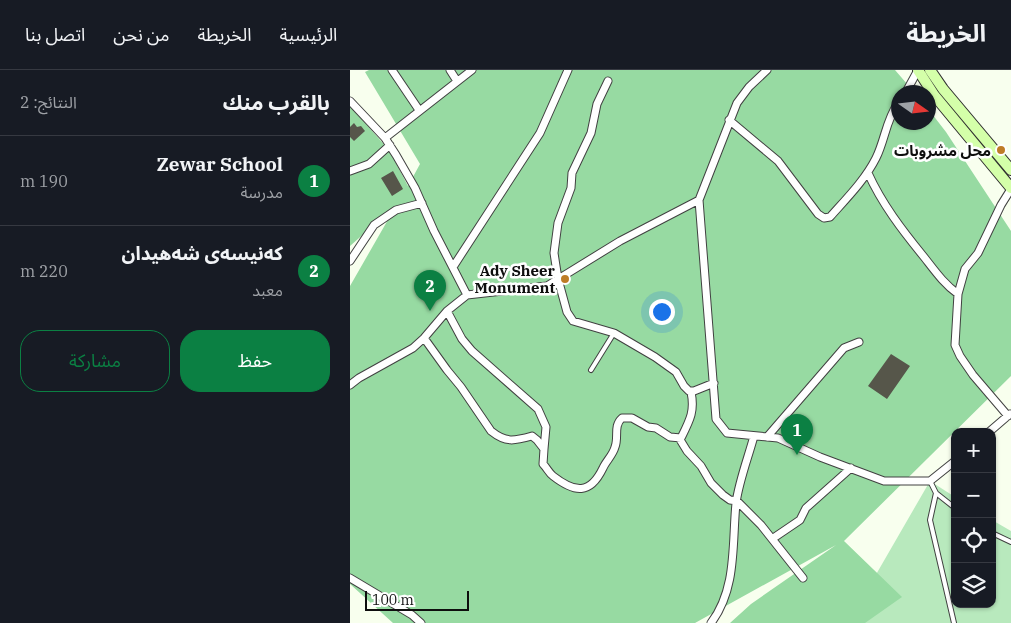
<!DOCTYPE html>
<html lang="ar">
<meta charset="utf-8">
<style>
body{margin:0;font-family:"IBM Plex Serif","Noto Sans Arabic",serif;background:#20242c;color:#f1f3f6;direction:rtl}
.controls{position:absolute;right:15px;bottom:15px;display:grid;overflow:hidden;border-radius:10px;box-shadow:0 1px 4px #0004}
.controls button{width:45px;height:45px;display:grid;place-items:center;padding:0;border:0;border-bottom:1px solid #363941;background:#171b24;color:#f1f3f6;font:25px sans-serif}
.compass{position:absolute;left:541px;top:15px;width:45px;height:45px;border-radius:50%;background:#171b24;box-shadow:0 1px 4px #0004;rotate:104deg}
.scale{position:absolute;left:15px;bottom:12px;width:104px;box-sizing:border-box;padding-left:5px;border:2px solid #0e0e0e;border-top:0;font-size:14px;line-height:18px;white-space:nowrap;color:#0e0e0e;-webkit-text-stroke:4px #fff;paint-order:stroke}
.you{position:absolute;left:311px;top:241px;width:18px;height:18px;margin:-12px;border:4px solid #fff;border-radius:50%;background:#1a73e8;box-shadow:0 0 0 8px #1a73e833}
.badge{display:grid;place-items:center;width:32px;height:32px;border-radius:50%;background:#0b8043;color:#fff;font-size:16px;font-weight:700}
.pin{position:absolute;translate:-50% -41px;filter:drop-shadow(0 1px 2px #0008)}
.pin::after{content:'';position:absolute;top:26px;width:18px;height:15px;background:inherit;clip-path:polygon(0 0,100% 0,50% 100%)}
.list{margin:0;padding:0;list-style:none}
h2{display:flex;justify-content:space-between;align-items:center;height:65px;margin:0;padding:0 20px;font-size:21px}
h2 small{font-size:16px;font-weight:400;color:#9ea1a6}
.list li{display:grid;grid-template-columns:32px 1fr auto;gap:15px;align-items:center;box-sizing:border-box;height:90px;padding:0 20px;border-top:1px solid #363941}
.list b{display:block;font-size:19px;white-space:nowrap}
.list p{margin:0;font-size:16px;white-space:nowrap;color:#9ea1a6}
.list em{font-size:16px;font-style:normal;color:#9ea1a6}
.actions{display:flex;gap:10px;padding:15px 20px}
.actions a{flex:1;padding:11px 0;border:1px solid #0b8043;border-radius:20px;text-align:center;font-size:18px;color:#0b8043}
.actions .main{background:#0b8043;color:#fff}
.icon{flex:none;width:28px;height:28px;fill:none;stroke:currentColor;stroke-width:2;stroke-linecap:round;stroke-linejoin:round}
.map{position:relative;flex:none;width:661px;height:553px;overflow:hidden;direction:ltr}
header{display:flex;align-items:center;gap:30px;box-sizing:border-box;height:70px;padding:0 25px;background:#171b24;border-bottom:1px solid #363941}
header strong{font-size:24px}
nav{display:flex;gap:28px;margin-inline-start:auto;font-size:18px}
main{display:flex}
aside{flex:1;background:#171b24}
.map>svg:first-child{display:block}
.green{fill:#b8e9bd}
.forest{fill:#97daa2}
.building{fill:#56564a}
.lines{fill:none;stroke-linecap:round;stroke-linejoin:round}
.lane-casing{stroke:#414141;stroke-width:6}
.street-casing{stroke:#414141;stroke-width:9}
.secondary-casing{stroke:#303030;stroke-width:12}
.lane{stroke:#fff;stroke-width:4}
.street{stroke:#fff;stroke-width:7}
.secondary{stroke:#d4ffa9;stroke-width:10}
.poi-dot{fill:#be7c26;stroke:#fff;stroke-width:2}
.labels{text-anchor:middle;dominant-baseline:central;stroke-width:5;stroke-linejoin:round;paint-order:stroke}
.poi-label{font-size:15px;font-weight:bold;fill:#0e0e0e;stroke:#fff;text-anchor:end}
</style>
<header>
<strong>الخريطة</strong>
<nav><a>الرئيسية</a><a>الخريطة</a><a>من نحن</a><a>اتصل بنا</a></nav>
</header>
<main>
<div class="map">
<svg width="661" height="553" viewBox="0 0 661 553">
<rect width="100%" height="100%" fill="#f8ffee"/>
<path class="green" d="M 580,411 L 605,427 L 605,534 L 642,534 L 642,450 L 661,461 L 661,553 L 498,553 Z"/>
<path class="forest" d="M 19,0 L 545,0 L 564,22 L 548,22 L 548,52 L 578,52 L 579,40 L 596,62 L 661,161 L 661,306 L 494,471 L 552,527 L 515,553 L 380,553 L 401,534 L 486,475 L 345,553 L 43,553 L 0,514 L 0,216 L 43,141 L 34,146 L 0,176 L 0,36 L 39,80 L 58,116 L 70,94 L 15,2 Z"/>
<path class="building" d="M 4,53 L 7,57 L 11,56 L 15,61 L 4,71 L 0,67 L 0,57 Z
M 43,101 L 53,119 L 42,126 L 31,108 Z
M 541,284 L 560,296 L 537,329 L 518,316 Z"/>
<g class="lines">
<g class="lane-casing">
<path id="lane" d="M 241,300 L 264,263
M 580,411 L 586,423 L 605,438
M 586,423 L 580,450 L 604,553
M 642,463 L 661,472"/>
</g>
<g class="street-casing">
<path id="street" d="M 42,0 L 69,40
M 100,0 L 107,11
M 417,0 L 399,17 L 387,33 L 349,130 L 366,349 L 377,363 L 428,368 L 470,387 L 534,411 L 580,411 L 605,391
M 258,11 L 247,34 L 241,63 L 222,103 L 221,118 L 208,153 L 204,183 L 208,209 L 217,242 L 223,251 L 264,263 L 305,287 L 326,302 L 334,316 L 339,321 L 344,321 L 364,313
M 556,22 L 568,0
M 0,31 L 35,68 L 46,85 L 65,118 L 84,161 L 117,225
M 379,50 L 428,91 L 468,144 L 474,148 L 480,147 C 496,129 515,110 526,88 C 535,70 536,50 548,33
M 35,68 L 122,0
M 0,101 L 19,94 L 40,75
M 518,103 C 532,134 552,160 574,187 C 585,201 594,214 608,224
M 0,191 L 24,155 L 46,140 L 72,133
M 103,197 L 190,63 L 218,0
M 97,241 L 112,269 L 122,281 L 188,339 L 196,357 L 194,379
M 74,268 L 97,300 L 111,317 L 141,361 C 156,373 164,371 182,366 L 187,370 L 194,379 L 193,394 C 197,398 199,403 203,406 C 225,423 240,425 253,398 C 256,391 263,385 265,377 C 269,367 263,356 272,348 L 282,348 L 298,357 L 306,358 L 320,367 L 331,368 C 340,350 345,341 341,322
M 0,315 L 9,308 L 63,278 L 74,268 L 97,241 L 117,225 L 197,216 L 270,171 L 349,130
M 658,346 L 623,305 L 610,286 L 605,275 L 608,224 L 615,199 L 628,183 L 651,135 L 661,119
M 639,362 L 660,344
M 417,367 L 494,278 L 509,272
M 329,368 L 337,381 L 351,396 L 361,413 L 373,425 L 380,430 L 387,431 L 411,455 L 453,508
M 422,469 L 450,450 L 456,438 L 501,398
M 0,508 L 62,545 L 71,553
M 361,553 C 387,519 382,474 386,433 C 389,411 398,388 404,366"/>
</g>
<g class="secondary-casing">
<path id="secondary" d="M 568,0 L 584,25 L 661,118
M 580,0 L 593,19 L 661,100"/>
</g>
<use href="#lane" class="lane"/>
<use href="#street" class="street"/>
<use href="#secondary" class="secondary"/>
</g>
<g class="poi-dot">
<circle cx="651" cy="80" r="5"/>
<circle cx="215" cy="209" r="5"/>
</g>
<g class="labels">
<g class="poi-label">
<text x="641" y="80">محل مشروبات</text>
<text x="205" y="200">Ady Sheer<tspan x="205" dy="17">Monument</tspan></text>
</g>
</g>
</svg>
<div class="controls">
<button>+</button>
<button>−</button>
<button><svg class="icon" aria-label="locate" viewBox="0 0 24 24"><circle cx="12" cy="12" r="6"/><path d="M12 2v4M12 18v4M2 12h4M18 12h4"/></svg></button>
<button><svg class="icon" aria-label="layers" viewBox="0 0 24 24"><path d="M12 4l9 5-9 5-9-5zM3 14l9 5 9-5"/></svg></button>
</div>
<svg class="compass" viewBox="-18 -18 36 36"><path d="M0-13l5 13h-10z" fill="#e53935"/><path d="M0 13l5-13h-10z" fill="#9ea1a6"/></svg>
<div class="scale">100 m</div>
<div class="you"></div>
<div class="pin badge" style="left:447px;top:385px">1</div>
<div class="pin badge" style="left:80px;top:241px">2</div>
</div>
<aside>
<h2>بالقرب منك<small>النتائج: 2</small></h2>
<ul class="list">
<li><span class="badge">1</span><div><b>Zewar School</b><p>مدرسة</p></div><em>190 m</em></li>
<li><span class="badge">2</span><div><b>کەنیسەی شەهیدان</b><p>معبد</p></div><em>220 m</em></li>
</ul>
<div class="actions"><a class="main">حفظ</a><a>مشاركة</a></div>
</aside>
</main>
